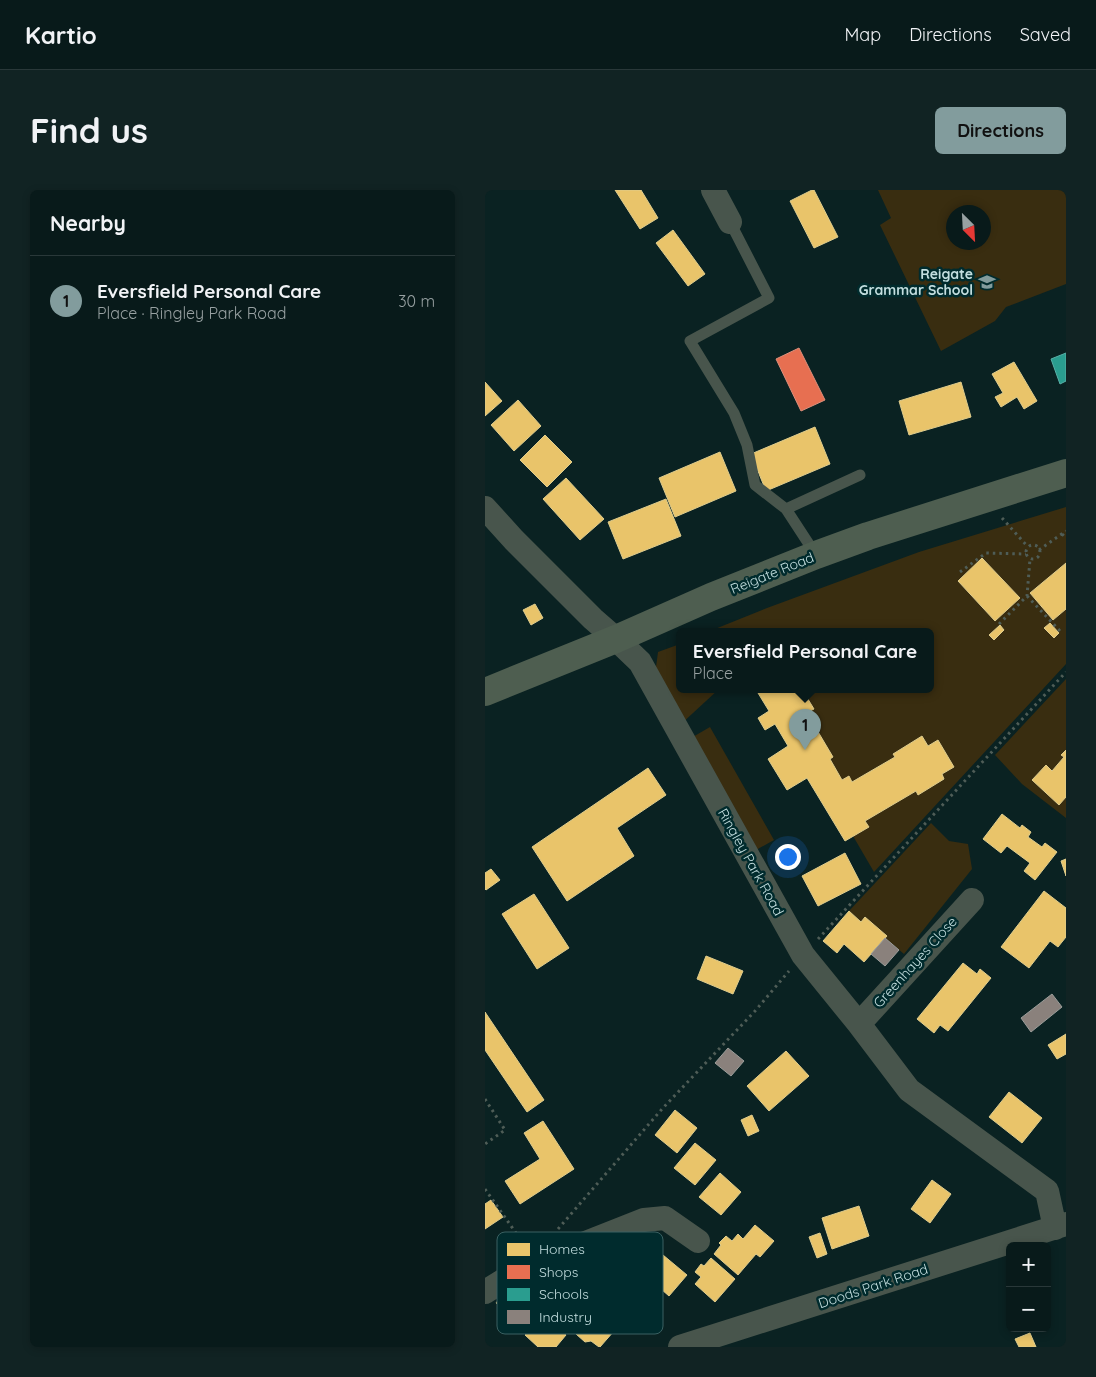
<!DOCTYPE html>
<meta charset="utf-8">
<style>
body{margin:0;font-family:Quicksand,sans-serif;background:#112323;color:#f1f3f6}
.controls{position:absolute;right:15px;bottom:15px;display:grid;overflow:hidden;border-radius:8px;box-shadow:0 2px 8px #0003}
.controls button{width:45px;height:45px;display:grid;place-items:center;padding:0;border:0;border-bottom:1px solid #293839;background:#081a1a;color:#f1f3f6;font:25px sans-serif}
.compass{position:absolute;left:461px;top:15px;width:45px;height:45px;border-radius:50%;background:#081a1a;box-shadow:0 2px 8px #0003;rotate:156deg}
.you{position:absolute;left:302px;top:666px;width:18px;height:18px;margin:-12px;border:4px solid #fff;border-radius:50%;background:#1a73e8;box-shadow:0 0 0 8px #1a73e833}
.badge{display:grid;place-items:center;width:32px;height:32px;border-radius:50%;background:#829c9d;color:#111;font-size:16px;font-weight:700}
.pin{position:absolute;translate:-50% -41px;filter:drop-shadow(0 1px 2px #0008)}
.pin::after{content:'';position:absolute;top:26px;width:18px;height:15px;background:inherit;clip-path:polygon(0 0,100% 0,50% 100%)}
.popup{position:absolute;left:191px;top:438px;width:258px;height:65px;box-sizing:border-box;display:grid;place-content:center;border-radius:8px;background:#081a1a;filter:drop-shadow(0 1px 4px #0005);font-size:16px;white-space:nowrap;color:#98a1a2}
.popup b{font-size:19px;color:#f1f3f6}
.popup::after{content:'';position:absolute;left:50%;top:100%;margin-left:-10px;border:10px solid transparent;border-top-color:#081a1a}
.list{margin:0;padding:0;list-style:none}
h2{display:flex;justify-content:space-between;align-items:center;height:65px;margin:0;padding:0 20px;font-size:21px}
h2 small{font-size:16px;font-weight:400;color:#98a1a2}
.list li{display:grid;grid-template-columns:32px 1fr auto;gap:15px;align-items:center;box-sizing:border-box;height:90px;padding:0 20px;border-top:1px solid #293839}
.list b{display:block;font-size:19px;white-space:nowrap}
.list p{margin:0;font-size:16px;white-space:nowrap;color:#98a1a2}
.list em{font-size:16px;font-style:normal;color:#98a1a2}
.map{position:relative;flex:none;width:581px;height:1157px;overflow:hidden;border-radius:8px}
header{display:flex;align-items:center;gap:30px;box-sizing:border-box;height:70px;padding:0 25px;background:#081a1a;border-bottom:1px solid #293839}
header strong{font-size:24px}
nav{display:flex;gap:28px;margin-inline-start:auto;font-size:18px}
.intro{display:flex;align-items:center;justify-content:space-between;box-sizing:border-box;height:120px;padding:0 30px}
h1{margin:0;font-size:35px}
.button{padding:12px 22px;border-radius:8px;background:#829c9d;color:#111;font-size:18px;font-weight:700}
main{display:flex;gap:30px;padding:0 30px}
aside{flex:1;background:#081a1a;border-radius:8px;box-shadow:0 2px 8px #0003}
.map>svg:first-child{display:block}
.green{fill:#392d10;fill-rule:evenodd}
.homes{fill:#e9c46a;stroke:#decc8d}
.shops{fill:#e76f51;stroke:#dc907c}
.schools{fill:#2a9d8f;stroke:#58b0a7}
.industry{fill:#8a817c;stroke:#9b9d9a}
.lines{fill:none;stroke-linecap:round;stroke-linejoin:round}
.path{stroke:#4f5d57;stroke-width:3;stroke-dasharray:2.5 4;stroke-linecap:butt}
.service{stroke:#48554c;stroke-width:11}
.minor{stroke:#48554c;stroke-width:24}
.primary{stroke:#4e5e50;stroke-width:28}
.labels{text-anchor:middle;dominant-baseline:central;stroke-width:5;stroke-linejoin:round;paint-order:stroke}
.poi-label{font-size:14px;font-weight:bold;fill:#c3dedf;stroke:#002b2d;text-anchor:end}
.street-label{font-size:14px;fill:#c3dedf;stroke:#002b2d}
.key{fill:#002b2d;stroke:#3a6162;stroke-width:1}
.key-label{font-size:14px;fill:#c3dedf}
</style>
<header>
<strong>Kartio</strong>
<nav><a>Map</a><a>Directions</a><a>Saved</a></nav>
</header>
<div class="intro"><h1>Find us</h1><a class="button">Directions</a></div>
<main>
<aside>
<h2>Nearby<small></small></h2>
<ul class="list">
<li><span class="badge">1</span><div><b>Eversfield Personal Care</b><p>Place · Ringley Park Road</p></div><em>30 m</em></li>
</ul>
</aside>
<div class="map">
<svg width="581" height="1157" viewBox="0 0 581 1157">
<rect width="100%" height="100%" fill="#0a2222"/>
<path class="green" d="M 393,0 L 581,0 L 581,94 L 521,117 L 510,131 L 456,161 L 395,35 L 406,28 ZM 468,22 L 498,22 L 498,52 L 468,52 Z
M 581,317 L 581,373 L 545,403 L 568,430 L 581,419 L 581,474 L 389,682 L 368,646 L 384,637 L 380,631 L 431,601 L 434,604 L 459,589 L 457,584 L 469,577 L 453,550 L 443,556 L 437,546 L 408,564 L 410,567 L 367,592 L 364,587 L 357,590 L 345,569 L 348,567 L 332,540 L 326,544 L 316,526 L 329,519 L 318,501 L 320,499 L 445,499 L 445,441 L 293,441 L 292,438 L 284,441 L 225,441 L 282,418 L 434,362 ZM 497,368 L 534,408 L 510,431 L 473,391 Z
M 195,454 L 195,499 L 234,499 L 195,535 L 170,485 L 173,462 Z
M 581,489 L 581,560 L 576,565 L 579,567 L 567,581 L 561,575 L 547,590 L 574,614 L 581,607 L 581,628 L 537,594 L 510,565 Z
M 225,537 L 289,650 L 271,660 L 206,548 Z
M 446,633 L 464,651 L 483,654 L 487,679 L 419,764 L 400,748 L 402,746 L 376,732 L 364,721 Z"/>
<path class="homes" d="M 130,0 L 156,0 L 173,28 L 155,39 Z
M 327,0 L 329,0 L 353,47 L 329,58 L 305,11 Z
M 188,40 L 220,84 L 203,96 L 171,53 Z
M 529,172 L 552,211 L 539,219 L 532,207 L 516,217 L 510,207 L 518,203 L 507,184 Z
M 0,192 L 17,211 L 0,226 Z
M 476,192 L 486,227 L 424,245 L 414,211 Z
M 33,210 L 56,236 L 29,261 L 6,235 Z
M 330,237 L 345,274 L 281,301 L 266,264 Z
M 60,245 L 87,272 L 62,297 L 35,270 Z
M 235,262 L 251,301 L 190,327 L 174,288 Z
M 81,288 L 119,329 L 95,350 L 58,309 Z
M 181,309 L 196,346 L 138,369 L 123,332 Z
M 497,368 L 535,408 L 510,431 L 473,391 Z
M 581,373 L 581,419 L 568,430 L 545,403 Z
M 50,414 L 58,428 L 46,435 L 38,420 Z
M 565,433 L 574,443 L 569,448 L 559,438 Z
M 515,435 L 519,440 L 509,450 L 504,445 Z
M 280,499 L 320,499 L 318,501 L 329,519 L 316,526 L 326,544 L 332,540 L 348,567 L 345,569 L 357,590 L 364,586 L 367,592 L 410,567 L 408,564 L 437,546 L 443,556 L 453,550 L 469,577 L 457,584 L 459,589 L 433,605 L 431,601 L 380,631 L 384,637 L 360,651 L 322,588 L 302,600 L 283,569 L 303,556 L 290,534 L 280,540 L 273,528 L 284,521 L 273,503 Z
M 581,560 L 581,607 L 574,615 L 547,590 L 561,575 L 567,581 L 579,567 L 576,565 Z
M 163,578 L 181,605 L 132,638 L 149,666 L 82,711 L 47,657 Z
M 517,624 L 535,638 L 537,635 L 546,642 L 543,647 L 557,657 L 560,653 L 572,662 L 550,690 L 539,681 L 545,673 L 522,656 L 516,663 L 498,649 Z
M 360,663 L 376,694 L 333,716 L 317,686 Z
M 581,669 L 581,686 L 576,671 Z
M 6,679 L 15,690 L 1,700 L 0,699 L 0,683 Z
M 559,701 L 581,718 L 581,747 L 573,757 L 565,751 L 544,778 L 516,757 Z
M 49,704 L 84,758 L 52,779 L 17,724 Z
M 364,721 L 376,732 L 380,727 L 402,746 L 379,772 L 359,754 L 352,763 L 338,751 Z
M 221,766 L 258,781 L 248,804 L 212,789 Z
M 478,773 L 492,784 L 495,779 L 506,788 L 463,841 L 455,835 L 449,843 L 432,829 Z
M 0,822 L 59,910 L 42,922 L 0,860 Z
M 581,844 L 581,864 L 572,869 L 563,855 Z
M 301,861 L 324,886 L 284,921 L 262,896 Z
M 524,902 L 557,928 L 537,953 L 504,927 Z
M 190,920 L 212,938 L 192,963 L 170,945 Z
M 267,925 L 274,941 L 263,946 L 256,930 Z
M 58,931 L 89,979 L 35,1014 L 20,991 L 55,969 L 39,943 Z
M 210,953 L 231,970 L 210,995 L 189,978 Z
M 235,983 L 256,1002 L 236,1025 L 214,1007 Z
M 447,990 L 466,1004 L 445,1033 L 426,1019 Z
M 6,1010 L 18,1027 L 0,1039 L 0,1014 Z
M 374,1016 L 384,1046 L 347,1059 L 337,1028 Z
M 270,1035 L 289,1051 L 275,1067 L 271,1064 L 253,1085 L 229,1064 L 236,1055 L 234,1053 L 241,1046 L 247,1051 L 253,1044 L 258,1049 Z
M 335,1043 L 342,1064 L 332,1068 L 324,1047 Z
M 178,1065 L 202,1085 L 184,1106 L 160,1085 Z
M 226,1068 L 250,1089 L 230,1112 L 210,1094 L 216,1087 L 210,1082 L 216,1074 L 219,1076 Z
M 140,1081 L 160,1099 L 139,1122 L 114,1101 L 122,1092 L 120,1090 L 127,1083 L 133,1088 Z
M 24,1097 L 39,1110 L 45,1104 L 51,1109 L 49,1110 L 58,1118 L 37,1142 L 14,1123 L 18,1119 L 11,1113 Z
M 117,1107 L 137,1125 L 125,1138 L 129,1141 L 115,1157 L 114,1157 L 106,1151 L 100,1152 L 91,1144 L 101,1134 L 97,1131 Z
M 62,1122 L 70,1129 L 72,1126 L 79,1133 L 74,1139 L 81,1145 L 71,1157 L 53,1157 L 40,1145 Z
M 545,1143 L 551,1157 L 534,1157 L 530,1149 Z"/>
<path class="shops" d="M 314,158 L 340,210 L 316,221 L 291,169 Z"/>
<path class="schools" d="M 581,163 L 581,191 L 575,194 L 566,169 Z"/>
<path class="industry" d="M 400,748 L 414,760 L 400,776 L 386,764 Z
M 567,804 L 577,817 L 546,842 L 536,828 Z
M 243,858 L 259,871 L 246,886 L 230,873 Z"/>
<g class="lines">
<path class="path" d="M 517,328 L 543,357
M 577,344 L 581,348
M541 362a7 7 0 1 1 14 0a7 7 0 1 1-14 0Z
M 554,360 L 581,341
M 475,382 L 501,363 L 541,364
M 542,406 L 575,441
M 514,434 L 542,406 L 545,369
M 333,749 L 581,482
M 0,909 L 20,940 L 0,954
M 0,999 L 31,1043 L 34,1057
M 73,1039 L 177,919 L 270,821 L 304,781"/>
<path class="service" d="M 245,32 L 284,108 L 205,151 L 249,223 L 262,255 L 270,295 L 301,319
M 331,365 L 301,319 L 375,285"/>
<path class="minor" d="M 228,0 L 245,32
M 0,318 L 29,350 L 108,429 L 131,449 L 155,472 L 318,765 L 374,834 L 424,900 L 562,1001 L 570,1038
M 374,834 L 487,710
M 0,1102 L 40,1077 L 159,1030 L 180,1028 L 213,1051
M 195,1157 L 581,1034"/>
<path class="primary" d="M 0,502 L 131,449 L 226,407 L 331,365 L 383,346 L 581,283"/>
</g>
<defs>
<g id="school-bare" transform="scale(1.35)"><path d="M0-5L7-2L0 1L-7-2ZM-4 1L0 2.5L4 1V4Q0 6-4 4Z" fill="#829c9d" stroke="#002b2d" stroke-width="2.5" paint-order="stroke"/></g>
</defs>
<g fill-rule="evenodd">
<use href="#school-bare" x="502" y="92"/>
</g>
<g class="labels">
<g class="poi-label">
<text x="488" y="84">Reigate<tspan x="488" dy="16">Grammar School</tspan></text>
</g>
<g class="street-label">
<text transform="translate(287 383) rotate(-22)">Reigate Road</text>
<text transform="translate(266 672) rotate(61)">Ringley Park Road</text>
<text transform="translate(430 772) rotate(-48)">Greenhayes Close</text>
<text transform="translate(388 1096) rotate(-18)">Doods Park Road</text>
</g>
</g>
<rect x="12" y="1042" width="166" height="102" rx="8" class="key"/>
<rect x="22" y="1053" width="23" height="13" fill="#e9c46a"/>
<rect x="22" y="1075" width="23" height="14" fill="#e76f51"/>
<rect x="22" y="1098" width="23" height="13" fill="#2a9d8f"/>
<rect x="22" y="1120" width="23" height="14" fill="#8a817c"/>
<g class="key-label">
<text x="54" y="1064">Homes</text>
<text x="54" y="1087">Shops</text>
<text x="54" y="1109">Schools</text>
<text x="54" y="1132">Industry</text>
</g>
</svg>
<div class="controls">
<button>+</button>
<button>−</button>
</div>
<svg class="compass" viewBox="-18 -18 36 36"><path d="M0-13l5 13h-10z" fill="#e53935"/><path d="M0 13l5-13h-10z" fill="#98a1a2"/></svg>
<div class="you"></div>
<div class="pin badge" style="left:320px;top:560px">1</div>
<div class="popup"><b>Eversfield Personal Care</b>Place</div>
</div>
</main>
